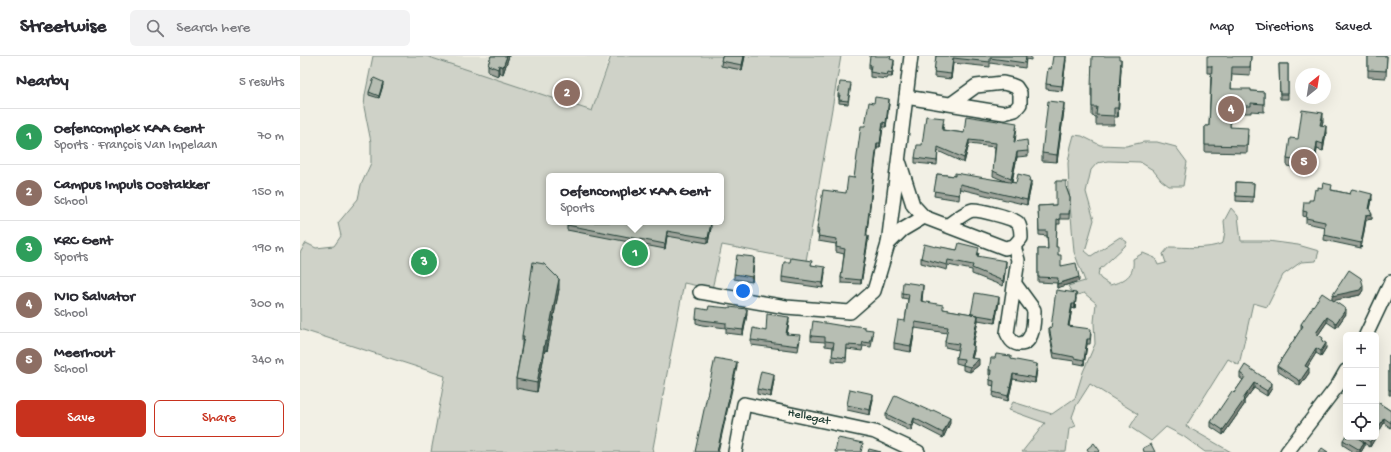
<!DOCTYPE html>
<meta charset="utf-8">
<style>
body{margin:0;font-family:"Gochi Hand",sans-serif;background:#f2f2f3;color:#2b2b33}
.controls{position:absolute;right:12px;bottom:12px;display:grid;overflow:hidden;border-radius:6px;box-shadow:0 4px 16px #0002}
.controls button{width:36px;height:36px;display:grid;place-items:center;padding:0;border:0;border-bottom:1px solid #e1e1e2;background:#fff;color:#2b2b33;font:20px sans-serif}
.compass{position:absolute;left:995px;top:12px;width:36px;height:36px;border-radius:50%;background:#fff;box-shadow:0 4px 16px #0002;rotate:30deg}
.you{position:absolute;left:443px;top:235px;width:14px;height:14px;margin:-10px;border:3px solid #fff;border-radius:50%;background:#1a73e8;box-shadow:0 0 0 6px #1a73e833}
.badge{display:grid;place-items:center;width:26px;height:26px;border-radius:50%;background:#c8321e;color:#fff;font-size:13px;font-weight:700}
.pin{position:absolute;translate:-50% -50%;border:2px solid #fff;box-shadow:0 1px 4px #0006}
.popup{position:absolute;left:246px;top:117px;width:178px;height:52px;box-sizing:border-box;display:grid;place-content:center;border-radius:6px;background:#fff;filter:drop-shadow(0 1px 3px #0005);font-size:13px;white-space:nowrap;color:#7c7c81}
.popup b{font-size:15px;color:#2b2b33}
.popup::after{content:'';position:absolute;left:50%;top:100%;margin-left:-8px;border:8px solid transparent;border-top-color:#fff}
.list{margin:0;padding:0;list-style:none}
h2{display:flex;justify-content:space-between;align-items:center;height:52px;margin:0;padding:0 16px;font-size:17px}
h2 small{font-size:13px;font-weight:400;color:#7c7c81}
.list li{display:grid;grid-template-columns:26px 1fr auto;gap:12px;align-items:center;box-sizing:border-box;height:56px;padding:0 16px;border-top:1px solid #e1e1e2}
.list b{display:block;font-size:15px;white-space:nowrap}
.list p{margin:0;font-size:13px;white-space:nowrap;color:#7c7c81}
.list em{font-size:13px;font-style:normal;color:#7c7c81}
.actions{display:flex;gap:8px;padding:12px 16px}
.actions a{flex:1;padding:9px 0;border:1px solid #c8321e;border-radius:6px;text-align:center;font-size:14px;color:#c8321e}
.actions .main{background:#c8321e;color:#fff}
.icon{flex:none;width:22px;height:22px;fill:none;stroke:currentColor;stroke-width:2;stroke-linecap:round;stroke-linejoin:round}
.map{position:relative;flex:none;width:1091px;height:396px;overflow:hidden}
header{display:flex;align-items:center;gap:24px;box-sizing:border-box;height:56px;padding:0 20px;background:#fff;border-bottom:1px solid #e1e1e2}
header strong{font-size:19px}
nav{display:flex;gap:22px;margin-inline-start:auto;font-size:14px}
.search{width:280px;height:36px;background:#f2f2f3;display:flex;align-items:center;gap:10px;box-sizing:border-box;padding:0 14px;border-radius:6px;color:#7c7c81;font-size:15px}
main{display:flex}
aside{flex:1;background:#fff}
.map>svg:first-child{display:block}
.built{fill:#e0e1d6}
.green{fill:#cfd2c8;stroke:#77887e;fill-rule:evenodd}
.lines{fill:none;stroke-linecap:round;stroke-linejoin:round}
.minor-casing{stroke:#1f3d34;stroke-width:16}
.minor{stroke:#fbf7ec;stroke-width:13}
.wall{fill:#9da39a;stroke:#1f3d34}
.shaded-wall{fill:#80857d;stroke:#1f3d34}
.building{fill:#b7beb3;stroke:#1f3d34}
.labels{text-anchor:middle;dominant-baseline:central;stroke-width:3.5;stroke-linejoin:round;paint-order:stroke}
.street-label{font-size:12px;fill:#1f3d34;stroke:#fbf7ec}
</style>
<header>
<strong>Streetwise</strong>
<div class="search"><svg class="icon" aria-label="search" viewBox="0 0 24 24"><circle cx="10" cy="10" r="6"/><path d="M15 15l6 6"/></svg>Search here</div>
<nav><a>Map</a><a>Directions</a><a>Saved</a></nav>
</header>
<main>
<aside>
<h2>Nearby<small>5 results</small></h2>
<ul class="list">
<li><span class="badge" style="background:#2e9e5b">1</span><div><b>Oefencomplex KAA Gent</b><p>Sports · François Van Impelaan</p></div><em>70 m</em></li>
<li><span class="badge" style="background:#8d6e63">2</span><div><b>Campus Impuls Oostakker</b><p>School</p></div><em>150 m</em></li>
<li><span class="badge" style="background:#2e9e5b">3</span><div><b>KRC Gent</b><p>Sports</p></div><em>190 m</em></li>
<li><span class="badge" style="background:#8d6e63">4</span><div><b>IVIO Salvator</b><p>School</p></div><em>300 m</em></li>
<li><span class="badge" style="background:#8d6e63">5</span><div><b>Meerhout</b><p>School</p></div><em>340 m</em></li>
</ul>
<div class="actions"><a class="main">Save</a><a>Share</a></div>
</aside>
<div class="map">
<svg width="1091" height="396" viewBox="0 0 1091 396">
<rect width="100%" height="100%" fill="#f2f0e5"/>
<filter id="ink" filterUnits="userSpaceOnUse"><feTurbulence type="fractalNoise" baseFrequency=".025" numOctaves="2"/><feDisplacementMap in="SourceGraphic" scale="8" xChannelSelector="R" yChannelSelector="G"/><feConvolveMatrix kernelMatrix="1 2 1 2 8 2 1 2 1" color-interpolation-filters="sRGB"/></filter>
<g filter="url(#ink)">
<path class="built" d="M 126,0 L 309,0 L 292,56 Z"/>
<path class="green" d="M 73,0 L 126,0 L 292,55 L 311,0 L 541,0 L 506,205 L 422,189 L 412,233 L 384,227 L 353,392 L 354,396 L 131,396 L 145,320 L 0,273 L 0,197 L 6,187 L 16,192 L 34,190 L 41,180 L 38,167 L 58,143 L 61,129 L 71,107 L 71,86 L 64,51 L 65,39 ZM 249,120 L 421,120 L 421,166 L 249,166 Z
M 774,79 L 782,80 L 800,89 L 826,90 L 844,86 L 857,86 L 876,91 L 887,106 L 883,130 L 869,130 L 861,124 L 853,114 L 840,106 L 808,105 L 797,107 L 791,114 L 786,136 L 794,164 L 785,195 L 791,200 L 820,181 L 827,186 L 825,190 L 799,214 L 798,219 L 801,223 L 810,229 C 824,225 835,220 833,203 L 843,197 L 855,202 L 858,209 L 866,207 L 863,198 L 869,191 C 886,191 907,194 923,187 L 925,175 L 924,165 L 931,152 L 938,160 L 941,185 L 968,185 L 998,189 L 1019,195 L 1016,205 L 1001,206 L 983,219 L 967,251 L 953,247 L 939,309 L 928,303 L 886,370 L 931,396 L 905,396 L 883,380 L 866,371 L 851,385 L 830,371 L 838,358 L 790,328 L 776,350 L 772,361 L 776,370 L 769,373 L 766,396 L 722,396 L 745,367 L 709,354 L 713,346 L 752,358 L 775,342 L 783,316 L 795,288 L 794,266 L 796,247 L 784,237 L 774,240 L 768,230 L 785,225 L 774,196 L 769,136 L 768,107 L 771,90 Z"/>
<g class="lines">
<g class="minor-casing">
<g id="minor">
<path d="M 606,41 L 704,57 L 715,54 L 720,48 L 720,37 L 716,31 L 711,29 L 703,27 L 676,30 L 651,48"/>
<path d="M 600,108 L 613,149 L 624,161 L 705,192 L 714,190 L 721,182 C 721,177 721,171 718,167 C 714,162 680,154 673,154 C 666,155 653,166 647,170"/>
<path d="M 588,188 L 602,174 L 624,161"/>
<path d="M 714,190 L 718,204 L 707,277 C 710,283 712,287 718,288 C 734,289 734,265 734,254 L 715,228"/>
<path d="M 400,236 L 486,251 L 550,256 L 574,235 L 588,188 L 611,0"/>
<path d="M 1066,279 L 1091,226"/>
<path id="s1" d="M 435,396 L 444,348 L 575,376 L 618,396"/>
<path d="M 987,396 L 1038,329 L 1046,315"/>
</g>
</g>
<use href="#minor" class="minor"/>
</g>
<path class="wall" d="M 191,0 L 209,0 L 203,18 L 199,16 L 198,20 L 188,16 L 188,9 Z
M 422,0 L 445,0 L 442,14 L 421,10 Z
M 636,0 L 731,0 L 731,4 L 726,3 L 725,12 L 690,7 L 690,11 L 653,7 L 651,23 L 634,21 Z
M 951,0 L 950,19 L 932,18 L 931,33 L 951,35 L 964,36 L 964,56 L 951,55 L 951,57 L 931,57 L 930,71 L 948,79 L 947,97 L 905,96 L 905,70 L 909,70 L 911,17 L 907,17 L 907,10 Z
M 1068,0 L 1087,0 L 1086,22 L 1068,21 Z
M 591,3 L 594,8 L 592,21 L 588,21 L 587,23 L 570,21 L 570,13 L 569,13 L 569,8 Z
M 819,3 L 821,13 L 818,61 L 814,61 L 814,69 L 796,69 L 796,61 L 792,60 L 792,41 L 791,41 L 791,32 Z
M 766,4 L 762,35 L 746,33 L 746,28 L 751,13 Z
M 979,8 L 988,8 L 988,43 L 980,43 Z
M 83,29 L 79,42 L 69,39 L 69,36 Z
M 551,29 L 548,48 L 539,47 L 539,41 L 538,41 L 538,39 Z
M 589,48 L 586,71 L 583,71 L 580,92 L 577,92 L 566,180 L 568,185 L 561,228 L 541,227 L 541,222 L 544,198 L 536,196 L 536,188 L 518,185 L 519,178 L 517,178 L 517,173 L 546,137 L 554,122 L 565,70 Z
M 764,54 L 757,106 L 742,105 L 742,97 Z
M 1023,65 L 1022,69 L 1026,77 L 1023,95 L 1017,93 L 1014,115 L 992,112 L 992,111 L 987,110 L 987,103 L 998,83 Z
M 644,67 L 643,74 L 664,77 L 717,71 L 715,86 L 728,95 L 728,100 L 717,101 L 712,126 L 716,127 L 730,125 L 731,130 L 727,149 L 660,133 L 659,144 L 634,140 L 637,118 L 705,125 L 693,120 L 695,91 L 669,88 L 664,107 L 638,95 L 637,109 L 615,107 L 615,102 L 622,89 Z
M 936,126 L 954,127 L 953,146 L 936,145 Z
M 766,131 L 770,142 L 769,163 L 760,163 L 760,168 L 757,168 L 756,191 L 761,210 L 779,225 L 757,232 L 757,227 L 738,226 L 738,193 L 748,193 L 747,180 L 739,179 L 738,150 L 756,149 Z
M 1032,134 L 1072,143 L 1070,154 L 1072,163 L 1066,164 L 1061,192 L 1024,184 L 1025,171 L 1006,167 L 1006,161 L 1003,160 L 1003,155 L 1009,146 Z
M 267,169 L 411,172 L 408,187 L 367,180 L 365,193 L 267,174 Z
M 636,191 L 679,197 L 678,200 L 706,210 L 703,230 L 672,218 L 672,214 L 648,209 L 647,214 L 621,207 L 621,202 Z
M 454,206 L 452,226 L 434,223 L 434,218 Z
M 512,209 L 525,216 L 523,232 L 482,226 L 482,221 Z
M 259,233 L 247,295 L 245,294 L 237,336 L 216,332 L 216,323 L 222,289 L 222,280 Z
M 623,234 L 622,245 L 643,253 L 671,258 L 699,246 L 695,267 L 678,264 L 673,289 L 674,295 L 672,302 L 679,309 L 670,316 L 663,314 L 663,309 L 656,307 L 656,302 L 658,294 L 645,291 L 645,286 L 647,277 L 615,272 L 611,296 L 594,293 L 594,287 L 605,265 L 608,243 L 602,242 L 602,237 Z
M 1063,234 L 1060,239 L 1033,244 L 1046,258 L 1036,272 L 1027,266 L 1018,279 L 1023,286 L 1026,292 L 1021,300 L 1016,297 L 1007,311 L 1009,317 L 1000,330 L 977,315 L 977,310 L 1001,273 L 1001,268 L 1032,244 Z
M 776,242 L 775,253 L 772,252 L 769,270 L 791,278 L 790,288 L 787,288 L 784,309 L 774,307 L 774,305 L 754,302 L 749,276 L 749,271 L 751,272 Z
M 447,258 L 443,279 L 426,277 L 426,272 L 402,269 L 396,267 L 396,262 Z
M 489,266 L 487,278 L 500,284 L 498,295 L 451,289 L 451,284 L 466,275 Z
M 549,271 L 565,273 L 573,279 L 571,291 L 563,290 L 562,295 L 547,293 L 546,306 L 532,305 L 533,291 L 525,290 L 525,286 L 511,285 L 511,280 Z
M 1089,299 L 1091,300 L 1091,339 L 1089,339 Z
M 695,302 L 711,303 L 737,313 L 735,327 L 713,323 L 708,345 L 693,341 L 694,330 L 690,329 L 690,319 L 689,319 L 689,314 Z
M 940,317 L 972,332 L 967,340 L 954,332 L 944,345 L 944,349 L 923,379 L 911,371 L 911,366 L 934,337 L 943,324 L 940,322 Z
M 474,323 L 471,341 L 457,338 L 457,333 Z
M 573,343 L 570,359 L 547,354 L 547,349 Z
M 1076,345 L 1091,355 L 1091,372 L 1084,367 L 1070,391 L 1064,387 L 1064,391 L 1061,396 L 1054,396 L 1043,389 L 1043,384 L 1059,383 L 1059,381 L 1076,381 Z
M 586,358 L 650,367 L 643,382 L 614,367 L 611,375 L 586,363 Z"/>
<path class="shaded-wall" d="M 207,0 L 209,0 L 203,18 L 203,11 Z
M 444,0 L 445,0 L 442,14 L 442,9 Z
M 766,0 L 766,4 L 762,35 L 762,30 Z
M 653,2 L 653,7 L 651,23 L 651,18 Z
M 821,3 L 821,13 L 818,61 L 818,52 Z
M 594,4 L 594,8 L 592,21 L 592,17 Z
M 199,9 L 199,16 L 198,20 L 198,13 Z
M 83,26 L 83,29 L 79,42 L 79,40 Z
M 589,43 L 589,48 L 586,71 L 586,67 Z
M 764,47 L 764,54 L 757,106 L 757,99 Z
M 1023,57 L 1023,65 L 1020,76 L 1020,69 Z
M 583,66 L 583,71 L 580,92 L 580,87 Z
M 1026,70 L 1026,77 L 1023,95 L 1023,88 Z
M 669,84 L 669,88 L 664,107 L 664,102 Z
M 1017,86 L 1017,93 L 1014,115 L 1014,108 Z
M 577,87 L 577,92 L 566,185 L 566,180 Z
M 717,96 L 717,101 L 711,128 L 711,123 Z
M 731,125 L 731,130 L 727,149 L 727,144 Z
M 1072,138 L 1072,143 L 1069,158 L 1069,153 Z
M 1072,158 L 1072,163 L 1066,164 L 1061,192 L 1061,187 L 1066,159 Z
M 411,167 L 411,172 L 408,187 L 408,182 Z
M 367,175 L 367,180 L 365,193 L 365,188 Z
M 568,180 L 568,185 L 561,228 L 561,224 Z
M 454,201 L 454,206 L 452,226 L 452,221 Z
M 706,205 L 706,210 L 703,230 L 703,225 Z
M 525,211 L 525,216 L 523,232 L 523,227 Z
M 779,221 L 779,225 L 757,232 L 757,228 Z
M 259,223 L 259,233 L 247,295 L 247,285 Z
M 623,229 L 623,234 L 621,250 L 621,245 Z
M 1063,229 L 1063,234 L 1060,239 L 1032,245 L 1032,240 Z
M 776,237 L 776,242 L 775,253 L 775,248 Z
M 699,241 L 699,246 L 695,267 L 695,262 Z
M 772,248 L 772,252 L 768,275 L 768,270 Z
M 447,253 L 447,258 L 443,279 L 443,274 Z
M 1046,253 L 1046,258 L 1036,272 L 1036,267 Z
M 678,259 L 678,265 L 672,295 L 672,289 Z
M 489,261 L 489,266 L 486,282 L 486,278 Z
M 1027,261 L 1027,266 L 1016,282 L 1016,277 Z
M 615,266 L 615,272 L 611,296 L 611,290 Z
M 787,283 L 787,288 L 784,309 L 784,304 Z
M 245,285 L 245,294 L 237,336 L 237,327 Z
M 1026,287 L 1026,292 L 1021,300 L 1021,295 Z
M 674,290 L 674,295 L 671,307 L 671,302 Z
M 1016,292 L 1016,297 L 1005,315 L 1005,310 Z
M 679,303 L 679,309 L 670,316 L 670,311 Z
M 437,306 L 437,311 L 418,396 L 417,396 Z
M 737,308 L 737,313 L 735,327 L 735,322 Z
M 1009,312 L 1009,317 L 1000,330 L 1000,325 Z
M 474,318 L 474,323 L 471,341 L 471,336 Z
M 713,318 L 713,323 L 708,345 L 708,340 Z
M 954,327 L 954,332 L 944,345 L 944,349 L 923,379 L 923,374 L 943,343 Z
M 972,327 L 972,332 L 967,340 L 967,335 Z
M 573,338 L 573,343 L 570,359 L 570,354 Z
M 614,362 L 614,367 L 611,375 L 611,370 Z
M 650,362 L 650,367 L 643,382 L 643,377 Z
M 1084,362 L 1084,367 L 1070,391 L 1070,386 L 1073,381 L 1076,381 L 1076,376 Z
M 1064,386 L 1064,391 L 1061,396 L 1060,396 L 1060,394 Z"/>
<path class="building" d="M 191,0 L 207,0 L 203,11 L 199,9 L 198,13 L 188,9 Z
M 422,0 L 444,0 L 442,9 L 421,5 Z
M 570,0 L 591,0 L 590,3 L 594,4 L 592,17 L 588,16 L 587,19 L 570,16 L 571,9 L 569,8 Z
M 636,0 L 726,0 L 725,7 L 690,2 L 690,6 L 653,2 L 651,18 L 634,16 Z
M 753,0 L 766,0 L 762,30 L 746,28 L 748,12 L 751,13 Z
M 792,0 L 819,0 L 819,3 L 821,3 L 818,52 L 814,52 L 814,60 L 796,59 L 797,51 L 792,51 L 792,32 L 791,32 Z
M 907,0 L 951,0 L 950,11 L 932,11 L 931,33 L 951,33 L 951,35 L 964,36 L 964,48 L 951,47 L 951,50 L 931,50 L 930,71 L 948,72 L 947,90 L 905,89 L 905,70 L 909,70 L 912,10 L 907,10 Z
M 1068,0 L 1087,0 L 1086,15 L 1068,14 Z
M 979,8 L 988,8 L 988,38 L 980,38 Z
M 74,22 L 83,26 L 79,40 L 69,36 Z
M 540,26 L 551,27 L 548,45 L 539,44 L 540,39 L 538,39 Z
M 575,41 L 589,43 L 586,67 L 583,66 L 580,87 L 577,87 L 566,180 L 568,180 L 561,224 L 541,222 L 545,193 L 536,191 L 537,183 L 518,180 L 519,174 L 517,173 L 523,134 L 546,137 L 548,121 L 554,122 L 561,70 L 565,70 L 569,46 L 574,47 Z
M 748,45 L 764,47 L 757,99 L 742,97 Z
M 1002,54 L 1023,57 L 1020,69 L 1026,70 L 1023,88 L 1017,86 L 1014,108 L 992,105 L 993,104 L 987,103 L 990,82 L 998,83 Z
M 626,60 L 644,62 L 642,74 L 664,77 L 666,60 L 698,65 L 699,64 L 717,67 L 714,86 L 727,84 L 728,95 L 717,96 L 711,123 L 693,115 L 696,87 L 669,84 L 664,102 L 638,91 L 637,105 L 615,102 L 617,89 L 622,89 Z
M 655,117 L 716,127 L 718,118 L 730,121 L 729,125 L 731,125 L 727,144 L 660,128 L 659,139 L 634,135 L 637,118 L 655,120 Z
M 756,125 L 766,125 L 766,131 L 770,142 L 769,158 L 760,158 L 760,164 L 757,163 L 756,191 L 758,191 L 758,199 L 761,199 L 761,210 L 776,207 L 779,221 L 757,228 L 758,222 L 738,221 L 738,193 L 748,193 L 747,175 L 739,175 L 738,150 L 756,149 Z
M 936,126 L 954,127 L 953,141 L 936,140 Z
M 1023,127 L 1032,129 L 1031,134 L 1050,138 L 1052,133 L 1072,138 L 1069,153 L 1072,158 L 1066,159 L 1061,187 L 1024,179 L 1025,166 L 1006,162 L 1007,156 L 1003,155 L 1004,146 L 1009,146 L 1009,144 L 1013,144 L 1015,133 L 1018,134 L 1018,131 L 1022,132 Z
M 268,166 L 408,166 L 411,167 L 408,182 L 367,175 L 365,188 L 267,169 Z
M 659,187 L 679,192 L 677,200 L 706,205 L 703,225 L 672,212 L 673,209 L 648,204 L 647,209 L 621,202 L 624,188 L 636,191 L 636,190 L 657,194 Z
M 437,199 L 454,201 L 452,221 L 434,218 Z
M 491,202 L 512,205 L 511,209 L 525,211 L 523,227 L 482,221 L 484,206 L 490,206 Z
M 233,206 L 244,208 L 259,223 L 247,285 L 245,285 L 237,327 L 216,323 L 224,280 L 222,280 Z
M 1049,214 L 1061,222 L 1063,229 L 1060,234 L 1032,240 Z
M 603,226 L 623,229 L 621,245 L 643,249 L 643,253 L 678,259 L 672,289 L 674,290 L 671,302 L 679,303 L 670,311 L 663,309 L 664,303 L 656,302 L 659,288 L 645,286 L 648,271 L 615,266 L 611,290 L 594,287 L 598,264 L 605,265 L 609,238 L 602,237 Z
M 756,234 L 776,237 L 775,248 L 772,248 L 768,270 L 791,273 L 790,283 L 787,283 L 784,304 L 774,302 L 774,301 L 754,297 L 749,271 L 751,272 Z
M 675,237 L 699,241 L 695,262 L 671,258 Z
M 1022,237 L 1046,253 L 1036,267 L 1027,261 L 1016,277 L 1023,282 L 1022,285 L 1026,287 L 1021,295 L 1016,292 L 1005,310 L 1009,312 L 1000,325 L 977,310 L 1003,270 L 1001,268 Z
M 409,250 L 429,252 L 429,251 L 447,253 L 443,274 L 426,272 L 426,267 L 402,264 L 396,262 L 397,252 L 408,254 Z
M 467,258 L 489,261 L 486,278 L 500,279 L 498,290 L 451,284 L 453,272 L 466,275 Z
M 513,265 L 549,271 L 549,269 L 565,271 L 565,273 L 573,274 L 571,284 L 569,284 L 571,287 L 563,286 L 562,290 L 547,289 L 546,302 L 532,300 L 534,286 L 525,285 L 525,281 L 511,280 Z
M 696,298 L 711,300 L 711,303 L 737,308 L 735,322 L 713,318 L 708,340 L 693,336 L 694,325 L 690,324 L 691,314 L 689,314 L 691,302 L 695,302 Z
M 1089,299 L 1091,300 L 1091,334 L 1089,334 Z
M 415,302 L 437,306 L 417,396 L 395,396 Z
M 945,309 L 972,327 L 967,335 L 954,327 L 943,343 L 944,344 L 923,374 L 911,366 L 932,335 L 934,337 L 945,321 L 940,317 Z
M 461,315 L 474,318 L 471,336 L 457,333 Z
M 550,333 L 573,338 L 570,354 L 547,349 Z
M 595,339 L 632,356 L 633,354 L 650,362 L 643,377 L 614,362 L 611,370 L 586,358 Z
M 1076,345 L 1091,355 L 1091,367 L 1084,362 L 1076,376 Z
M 1046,379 L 1046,381 L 1056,381 L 1064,386 L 1060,394 L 1043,384 Z
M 1062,381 L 1073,381 L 1070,386 Z
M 538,382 L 563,387 L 561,396 L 535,396 Z
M 794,387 L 800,395 L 799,396 L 789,396 L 787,393 Z
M 851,388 L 855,396 L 844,396 L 843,392 Z
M 1022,392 L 1028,396 L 1019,396 Z
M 569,393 L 581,396 L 568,396 Z"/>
</g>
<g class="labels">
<g class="street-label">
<text stroke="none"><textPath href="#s1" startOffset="115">Hellegat</textPath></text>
</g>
</g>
</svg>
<div class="controls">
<button>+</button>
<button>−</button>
<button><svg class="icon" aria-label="locate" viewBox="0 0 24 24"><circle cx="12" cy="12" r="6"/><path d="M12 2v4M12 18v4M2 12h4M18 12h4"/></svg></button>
</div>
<svg class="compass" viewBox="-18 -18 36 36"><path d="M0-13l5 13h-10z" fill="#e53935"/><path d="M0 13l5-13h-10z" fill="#7c7c81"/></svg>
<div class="you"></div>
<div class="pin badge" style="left:335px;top:197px;background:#2e9e5b">1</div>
<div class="popup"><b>Oefencomplex KAA Gent</b>Sports</div>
<div class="pin badge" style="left:267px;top:37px;background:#8d6e63">2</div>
<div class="pin badge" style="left:124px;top:206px;background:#2e9e5b">3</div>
<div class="pin badge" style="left:931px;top:53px;background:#8d6e63">4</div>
<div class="pin badge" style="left:1004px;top:106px;background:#8d6e63">5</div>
</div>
</main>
